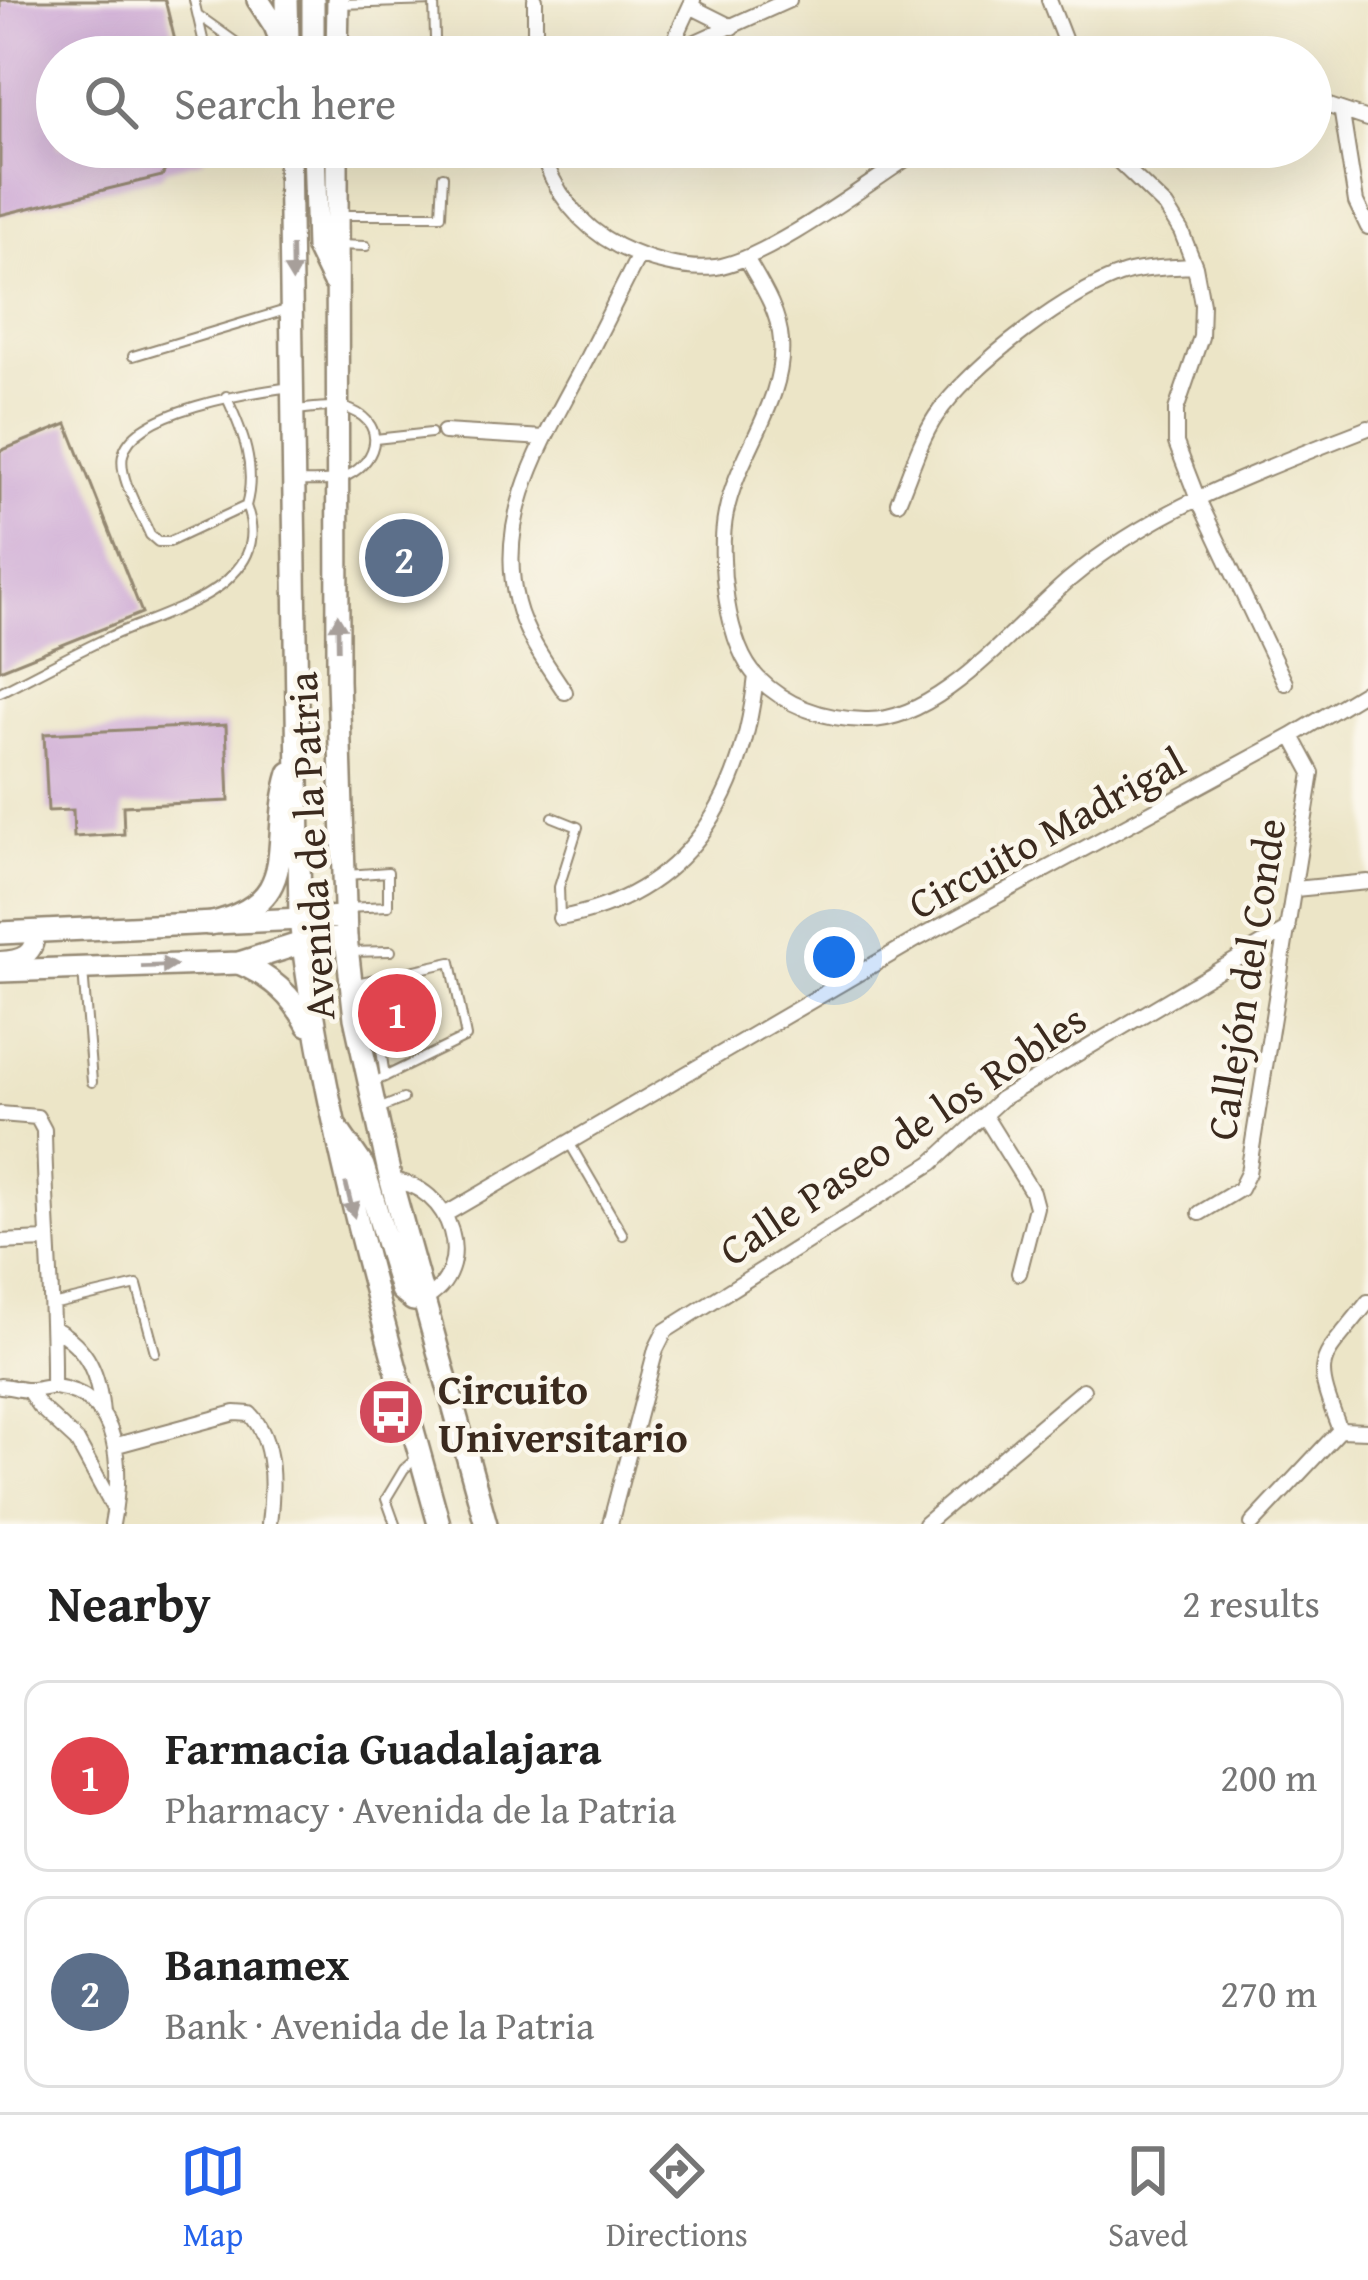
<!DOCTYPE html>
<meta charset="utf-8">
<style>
body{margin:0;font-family:"Gentium Book Plus",serif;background:#f2f2f2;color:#222}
.you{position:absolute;left:834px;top:957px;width:42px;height:42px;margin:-30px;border:9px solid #fff;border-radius:50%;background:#1a73e8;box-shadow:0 0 0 18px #1a73e833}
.badge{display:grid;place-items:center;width:78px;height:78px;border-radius:50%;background:#2563eb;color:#fff;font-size:39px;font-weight:700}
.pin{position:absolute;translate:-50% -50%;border:6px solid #fff;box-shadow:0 3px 12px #0006}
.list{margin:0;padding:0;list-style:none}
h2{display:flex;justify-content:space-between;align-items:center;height:156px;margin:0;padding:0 48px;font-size:51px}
h2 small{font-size:39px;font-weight:400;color:#767676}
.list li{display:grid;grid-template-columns:78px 1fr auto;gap:36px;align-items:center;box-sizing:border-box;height:192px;margin:0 24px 24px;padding:0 24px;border:3px solid #e0e0e0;border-radius:24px}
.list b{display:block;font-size:45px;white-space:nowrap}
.list p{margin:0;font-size:39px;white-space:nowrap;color:#767676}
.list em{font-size:39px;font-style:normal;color:#767676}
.icon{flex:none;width:66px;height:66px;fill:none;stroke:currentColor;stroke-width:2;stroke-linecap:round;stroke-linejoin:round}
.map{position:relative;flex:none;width:1368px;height:1524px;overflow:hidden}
.search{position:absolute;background:#fff;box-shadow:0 12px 48px #0002;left:36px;right:36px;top:36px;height:132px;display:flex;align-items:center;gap:30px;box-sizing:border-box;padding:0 42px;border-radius:66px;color:#767676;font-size:45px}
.sheet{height:588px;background:#fff}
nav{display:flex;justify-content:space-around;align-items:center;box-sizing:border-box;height:168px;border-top:3px solid #e0e0e0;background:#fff;font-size:33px;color:#767676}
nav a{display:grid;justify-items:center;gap:6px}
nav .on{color:#2563eb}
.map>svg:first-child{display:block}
.building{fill:#ceaad5}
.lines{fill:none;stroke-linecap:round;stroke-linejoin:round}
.service-casing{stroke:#948872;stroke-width:12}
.minor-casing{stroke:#948872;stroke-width:18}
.tertiary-casing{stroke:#948872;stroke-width:22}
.secondary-casing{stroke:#948872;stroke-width:26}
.primary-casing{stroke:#948872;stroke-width:26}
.service{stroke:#fff;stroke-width:8}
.minor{stroke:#fff;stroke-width:14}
.tertiary{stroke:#fff;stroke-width:18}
.secondary{stroke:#fff;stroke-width:21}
.primary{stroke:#fff;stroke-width:21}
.oneway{fill:#a79f9a}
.labels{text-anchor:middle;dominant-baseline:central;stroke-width:9;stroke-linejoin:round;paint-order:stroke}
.street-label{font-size:42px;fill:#3b2a1e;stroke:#fbf7ec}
.poi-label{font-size:42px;font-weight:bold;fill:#3b2a1e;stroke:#fbf7ec;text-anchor:start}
</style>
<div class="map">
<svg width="1368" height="1524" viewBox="0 0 1368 1524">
<rect width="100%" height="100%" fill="#fbf7ec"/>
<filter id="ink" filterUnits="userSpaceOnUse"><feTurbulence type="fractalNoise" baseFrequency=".00833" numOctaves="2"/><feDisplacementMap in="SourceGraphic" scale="24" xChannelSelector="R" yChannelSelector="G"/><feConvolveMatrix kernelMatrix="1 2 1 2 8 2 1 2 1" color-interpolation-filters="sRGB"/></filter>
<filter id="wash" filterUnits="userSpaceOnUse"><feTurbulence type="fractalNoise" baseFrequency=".004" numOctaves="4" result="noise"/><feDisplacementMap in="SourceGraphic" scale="48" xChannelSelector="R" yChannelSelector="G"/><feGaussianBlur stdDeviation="2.7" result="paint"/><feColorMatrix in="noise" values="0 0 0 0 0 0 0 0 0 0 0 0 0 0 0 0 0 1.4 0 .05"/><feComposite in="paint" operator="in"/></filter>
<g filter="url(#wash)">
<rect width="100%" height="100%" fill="#ece5c7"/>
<g id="blocks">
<path class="building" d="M 0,0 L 165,0 L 179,57 L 57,57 L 57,147 L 200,147 L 204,160 L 165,170 L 162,176 L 0,215 Z
M 67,424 L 142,613 L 0,670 L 0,451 Z
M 226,725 L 229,801 L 123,806 L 124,834 L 74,837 L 73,810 L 48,811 L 44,734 Z"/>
</g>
</g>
<g filter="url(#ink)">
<use href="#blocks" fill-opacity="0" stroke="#948872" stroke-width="3"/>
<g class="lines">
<g class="service-casing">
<path id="service" d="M 194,0 L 207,57
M 339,4 L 434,1 L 435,39
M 198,15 L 237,43 L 240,57
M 339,56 L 437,57
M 227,147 L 229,153 L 248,147
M 339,156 L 436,156 L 436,147
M 338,215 L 441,215 L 443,176
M 338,245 L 366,246
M 133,356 L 286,310
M 226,396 C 243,432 257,467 246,506 L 169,542 L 158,542 L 150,535 C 141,513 118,478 123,455 C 132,410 253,392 292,387
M 294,410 C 311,409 335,404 351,410 C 390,426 375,466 342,478 C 328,483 310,481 295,481
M 375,439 L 431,433
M 0,692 C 36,674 72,654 109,637 C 144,621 208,603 233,574 C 253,554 256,531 246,506
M 553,817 L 578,827 L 559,887 L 560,918
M 346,908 L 388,906 L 388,872 L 347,875
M 349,952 L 391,951
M 83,970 L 92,1082
M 371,980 L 385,1077
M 352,984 L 451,962 L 466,1037 L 374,1082
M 381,1108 L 403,1099
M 570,1144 L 623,1235
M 52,1305 L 137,1285 L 155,1352
M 395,1524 L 386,1499 L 404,1469 L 419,1456"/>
</g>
<g class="minor-casing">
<path id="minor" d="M 693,0 L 674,41 L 676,51 L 789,0
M 1049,0 L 1071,57
M 692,7 L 732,27
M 535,57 L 535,0
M 1311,100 L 1368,119
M 1342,114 L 1356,202 L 1368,227
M 540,147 C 553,190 578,225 618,246 C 646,260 685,271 716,267 C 769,259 874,179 924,147
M 1104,147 L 1166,207 L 1181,231 L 1195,266 L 1202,304 L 1201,337 L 1176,410 L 1176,443 L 1197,497 L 1285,683
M 746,258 C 761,284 779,311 781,341 C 786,401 737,455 726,513 C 717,556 726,646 758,678 C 787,707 826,719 865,720 C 939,723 1016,624 1070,579 C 1157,506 1264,469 1368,428
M 444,432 L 544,438
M 898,502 C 910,474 919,442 936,416 C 968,368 1074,286 1130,272 C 1151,267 1173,267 1195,266
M 565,692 C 547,665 525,635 517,603 C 494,514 546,437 585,362 C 603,326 621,290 639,255
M 1295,889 L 1368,882
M 560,918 C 688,895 743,798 756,676
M 0,1114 L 37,1117 L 44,1130 C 45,1216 54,1301 53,1386
M 984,1115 L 1032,1192 L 1036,1207 L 1019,1273
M 391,1181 C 451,1184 480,1271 423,1300
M 1200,1213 L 1240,1189 L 1248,1173 L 1312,773 L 1292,736
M 446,1214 L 919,938 L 1292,736 L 1368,690
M 0,1242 L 45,1240
M 53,1328 C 89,1347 99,1376 102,1414
M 0,1386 C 9,1386 19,1390 28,1390 C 37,1391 46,1386 55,1387 C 124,1396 122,1473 112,1524
M 29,1391 L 39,1406 L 77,1441 L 113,1507
M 1340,1430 C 1310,1354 1320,1364 1368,1302
M 117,1445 L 235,1413 L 250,1414 C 276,1442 273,1489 269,1524
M 610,1524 L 656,1349 L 665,1331 L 932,1163 L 1001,1099 L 1288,929
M 925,1524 L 1083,1390
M 1252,1524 L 1340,1430 L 1368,1431"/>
</g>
<g class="tertiary-casing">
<path id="tertiary" d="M 0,961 C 21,960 36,955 35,931"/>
</g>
<g class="secondary-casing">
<path id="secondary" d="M 0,933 L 345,917
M 0,971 L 239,963 L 302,943 L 346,938"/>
</g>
<g class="primary-casing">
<path id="primary" d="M 258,0 L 275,26 L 287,57
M 287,0 L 288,41
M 313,0 L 313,57
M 337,57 L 338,0
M 289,147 L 300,920 C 324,1126 384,1324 439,1524
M 314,147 L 317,248 L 333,281
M 337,147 L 338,680 L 346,938 L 355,1018 L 391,1181 L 486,1524
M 209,924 C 306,901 268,845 290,773
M 239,963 C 270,976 292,995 308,1025
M 336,1127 L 363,1166 L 401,1290 L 413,1300 L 423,1300"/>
</g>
<use href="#service" class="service"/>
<use href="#minor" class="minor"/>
<use href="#tertiary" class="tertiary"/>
<use href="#secondary" class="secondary"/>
<use href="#primary" class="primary"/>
</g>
<defs><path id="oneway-solid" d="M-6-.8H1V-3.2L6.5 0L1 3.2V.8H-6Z" transform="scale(3)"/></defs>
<g class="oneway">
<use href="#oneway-solid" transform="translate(292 264) rotate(89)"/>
<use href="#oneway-solid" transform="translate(338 632) rotate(-91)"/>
<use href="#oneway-solid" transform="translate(159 966) rotate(-2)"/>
<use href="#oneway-solid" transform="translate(350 1200) rotate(76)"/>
</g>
</g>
<defs>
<g id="bus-disc" transform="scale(3.45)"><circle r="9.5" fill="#d1495b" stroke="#fbf7ec"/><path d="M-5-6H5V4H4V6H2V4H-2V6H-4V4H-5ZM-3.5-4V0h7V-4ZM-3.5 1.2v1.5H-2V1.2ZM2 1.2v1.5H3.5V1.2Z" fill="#fff"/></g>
</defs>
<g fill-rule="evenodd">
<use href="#bus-disc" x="391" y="1412"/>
</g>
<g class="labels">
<g class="street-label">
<text transform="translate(1046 832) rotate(-29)">Circuito Madrigal</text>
<text transform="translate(310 846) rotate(-93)">Avenida de la Patria</text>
<text transform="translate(1245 979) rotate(-81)">Callejón del Conde</text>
<text transform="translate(902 1134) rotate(-34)">Calle Paseo de los Robles</text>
</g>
<g class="poi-label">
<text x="438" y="1388">Circuito<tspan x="438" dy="48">Universitario</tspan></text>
</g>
</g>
</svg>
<div class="you"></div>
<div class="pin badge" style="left:397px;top:1013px;background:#e0444e">1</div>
<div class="pin badge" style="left:404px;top:558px;background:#5c6f8a">2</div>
<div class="search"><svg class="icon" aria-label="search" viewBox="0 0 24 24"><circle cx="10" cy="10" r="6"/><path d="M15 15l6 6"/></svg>Search here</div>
</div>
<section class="sheet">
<h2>Nearby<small>2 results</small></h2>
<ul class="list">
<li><span class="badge" style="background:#e0444e">1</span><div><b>Farmacia Guadalajara</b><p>Pharmacy · Avenida de la Patria</p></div><em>200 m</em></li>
<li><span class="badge" style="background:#5c6f8a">2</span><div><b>Banamex</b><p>Bank · Avenida de la Patria</p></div><em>270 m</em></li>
</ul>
</section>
<nav>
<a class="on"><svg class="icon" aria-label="map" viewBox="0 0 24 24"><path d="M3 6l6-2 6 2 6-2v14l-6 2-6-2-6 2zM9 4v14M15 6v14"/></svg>Map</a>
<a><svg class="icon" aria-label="directions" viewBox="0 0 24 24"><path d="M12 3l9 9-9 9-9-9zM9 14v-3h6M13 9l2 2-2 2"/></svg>Directions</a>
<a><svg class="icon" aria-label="saved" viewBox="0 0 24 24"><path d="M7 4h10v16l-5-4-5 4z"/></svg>Saved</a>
</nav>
